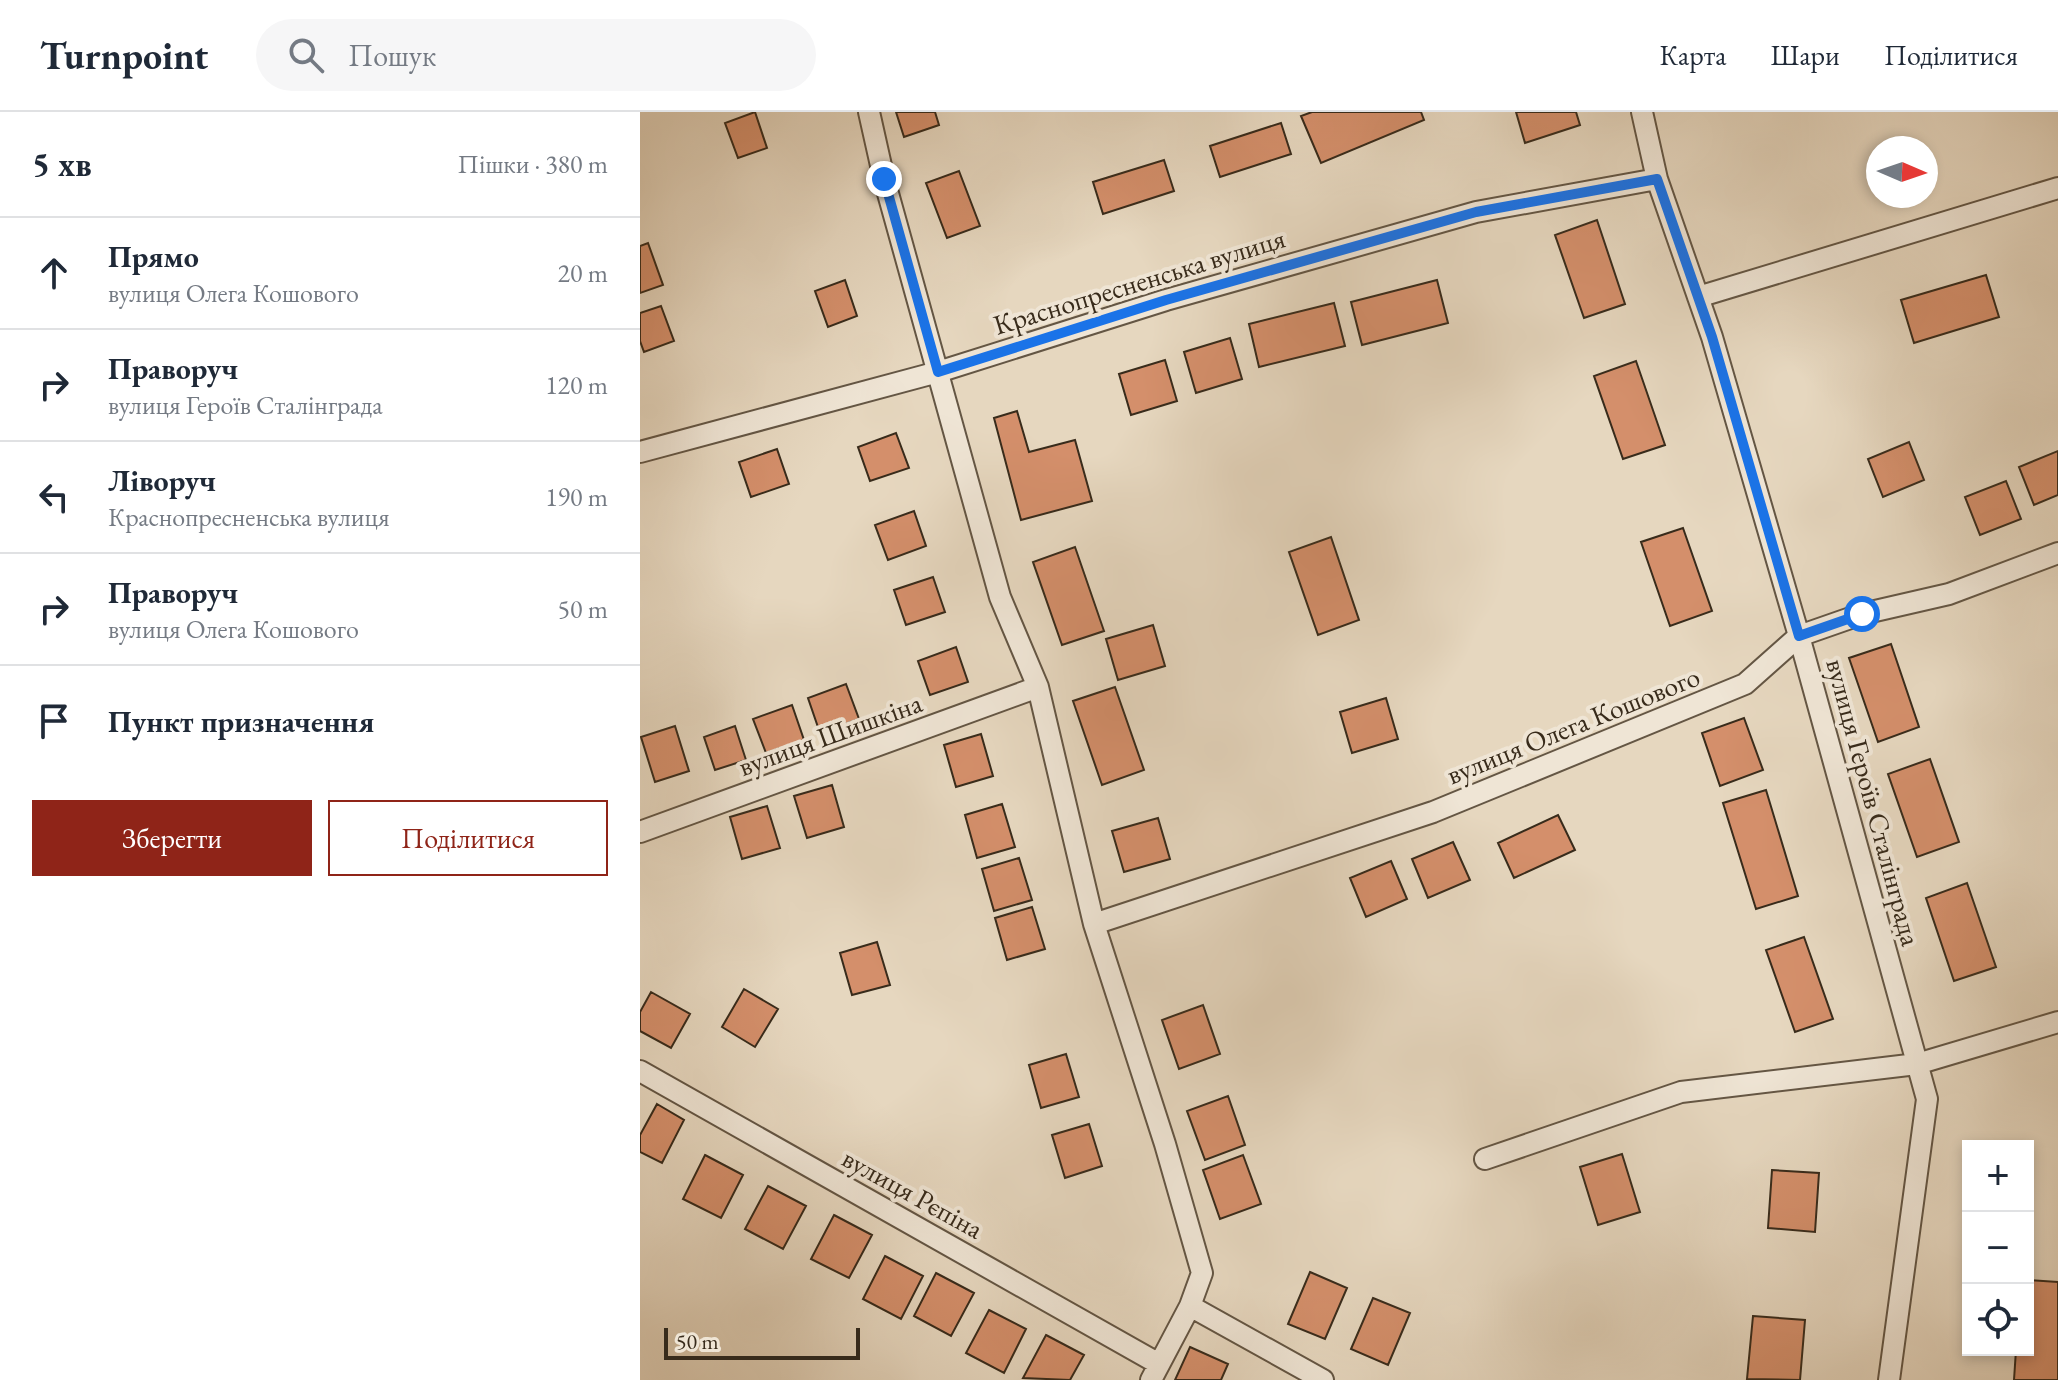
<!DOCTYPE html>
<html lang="uk">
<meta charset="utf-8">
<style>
body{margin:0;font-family:"EB Garamond",serif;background:#f6f6f7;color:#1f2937}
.controls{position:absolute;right:24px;bottom:24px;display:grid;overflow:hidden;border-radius:0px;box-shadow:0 4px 12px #0003}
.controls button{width:72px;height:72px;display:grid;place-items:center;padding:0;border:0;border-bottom:2px solid #e0e1e3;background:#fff;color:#1f2937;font:40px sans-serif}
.compass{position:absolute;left:1226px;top:24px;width:72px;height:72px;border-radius:50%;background:#fff;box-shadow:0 4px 12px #0003;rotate:92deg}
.scale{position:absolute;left:24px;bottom:20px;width:196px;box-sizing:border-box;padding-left:8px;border:4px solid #382b1b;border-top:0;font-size:22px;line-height:28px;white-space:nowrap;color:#382b1b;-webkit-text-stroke:6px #efe5d5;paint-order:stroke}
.stop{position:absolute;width:24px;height:24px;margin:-18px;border:6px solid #1a73e8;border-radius:50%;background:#fff}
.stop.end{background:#1a73e8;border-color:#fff;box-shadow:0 2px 8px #0008}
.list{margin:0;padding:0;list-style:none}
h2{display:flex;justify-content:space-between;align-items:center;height:104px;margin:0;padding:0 32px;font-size:34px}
h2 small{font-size:26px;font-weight:400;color:#747a83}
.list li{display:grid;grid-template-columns:52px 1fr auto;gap:24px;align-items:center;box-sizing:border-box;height:112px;padding:0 32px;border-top:2px solid #e0e1e3}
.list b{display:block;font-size:30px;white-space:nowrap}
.list p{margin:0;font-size:26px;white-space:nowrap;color:#747a83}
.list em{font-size:26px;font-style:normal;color:#747a83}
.actions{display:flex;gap:16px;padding:24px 32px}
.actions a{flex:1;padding:18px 0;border:2px solid #8f2418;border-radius:0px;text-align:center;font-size:28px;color:#8f2418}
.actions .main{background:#8f2418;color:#fff}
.icon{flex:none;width:44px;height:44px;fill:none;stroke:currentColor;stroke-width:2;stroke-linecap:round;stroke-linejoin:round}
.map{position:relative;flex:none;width:1418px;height:1268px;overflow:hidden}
header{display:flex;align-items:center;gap:48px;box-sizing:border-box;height:112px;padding:0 40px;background:#fff;border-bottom:2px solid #e0e1e3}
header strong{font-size:38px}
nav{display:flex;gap:44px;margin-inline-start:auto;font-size:28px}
.search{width:560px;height:72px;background:#f6f6f7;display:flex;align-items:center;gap:20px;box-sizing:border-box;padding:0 28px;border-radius:44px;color:#747a83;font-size:30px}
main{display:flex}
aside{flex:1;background:#fff}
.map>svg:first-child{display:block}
.building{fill:#d48f6b;stroke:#382b1b;stroke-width:2}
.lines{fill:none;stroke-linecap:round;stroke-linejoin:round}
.minor-casing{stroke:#645644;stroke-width:24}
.minor{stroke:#efe5d5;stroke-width:20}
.route{stroke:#1a73e8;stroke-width:10}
.labels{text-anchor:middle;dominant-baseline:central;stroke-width:8;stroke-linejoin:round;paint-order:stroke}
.street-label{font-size:28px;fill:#382b1b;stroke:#efe5d5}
</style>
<header>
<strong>Turnpoint</strong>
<div class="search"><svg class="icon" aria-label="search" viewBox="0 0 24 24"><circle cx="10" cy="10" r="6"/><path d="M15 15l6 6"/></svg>Пошук</div>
<nav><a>Карта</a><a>Шари</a><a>Поділитися</a></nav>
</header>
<main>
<aside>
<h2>5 хв<small>Пішки · 380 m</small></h2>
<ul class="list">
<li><svg class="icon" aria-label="ahead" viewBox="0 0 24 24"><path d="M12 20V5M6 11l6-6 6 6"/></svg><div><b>Прямо</b><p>вулиця Олега Кошового</p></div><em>20 m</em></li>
<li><svg class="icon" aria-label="right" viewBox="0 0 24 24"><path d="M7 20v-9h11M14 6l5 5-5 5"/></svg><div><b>Праворуч</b><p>вулиця Героїв Сталінграда</p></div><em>120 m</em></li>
<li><svg class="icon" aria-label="left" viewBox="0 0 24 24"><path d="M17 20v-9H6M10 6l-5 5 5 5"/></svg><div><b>Ліворуч</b><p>Краснопресненська вулиця</p></div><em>190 m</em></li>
<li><svg class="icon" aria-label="right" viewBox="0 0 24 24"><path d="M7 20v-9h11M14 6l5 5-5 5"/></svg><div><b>Праворуч</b><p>вулиця Олега Кошового</p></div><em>50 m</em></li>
<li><svg class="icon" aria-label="arrive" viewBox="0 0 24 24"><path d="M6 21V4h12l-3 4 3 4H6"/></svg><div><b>Пункт призначення</b></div></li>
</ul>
<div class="actions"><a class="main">Зберегти</a><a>Поділитися</a></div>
</aside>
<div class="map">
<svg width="1418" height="1268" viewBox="0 0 1418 1268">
<rect width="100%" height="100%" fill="#e6d7bf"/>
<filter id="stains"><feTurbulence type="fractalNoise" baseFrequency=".0025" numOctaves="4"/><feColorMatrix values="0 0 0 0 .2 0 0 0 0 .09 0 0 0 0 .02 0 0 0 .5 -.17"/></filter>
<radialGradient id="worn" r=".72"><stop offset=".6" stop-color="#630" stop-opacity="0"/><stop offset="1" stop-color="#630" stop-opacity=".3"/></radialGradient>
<path class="building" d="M 115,0 L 127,36 L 98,46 L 85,11 Z
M 256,0 L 295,0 L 299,13 L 264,25 Z
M 672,0 L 781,0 L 784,8 L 681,51 L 661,4 Z
M 876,0 L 936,0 L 940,13 L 885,31 Z
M 641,11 L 651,42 L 580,65 L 570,34 Z
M 524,48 L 534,79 L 463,102 L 453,70 Z
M 319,59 L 340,114 L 307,126 L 286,71 Z
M 957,108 L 985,192 L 944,206 L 915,123 Z
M 8,131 L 23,173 L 0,181 L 0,134 Z
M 1346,163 L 1359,205 L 1274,231 L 1261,188 Z
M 205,168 L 217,204 L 188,215 L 175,179 Z
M 797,168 L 808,211 L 722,233 L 711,190 Z
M 694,191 L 705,234 L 619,255 L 609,212 Z
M 21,194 L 34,229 L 4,240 L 0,229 L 0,201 Z
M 590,226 L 602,267 L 556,281 L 544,240 Z
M 525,248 L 537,289 L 491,303 L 479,262 Z
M 996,249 L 1025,333 L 983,347 L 954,264 Z
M 377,299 L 389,340 L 435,328 L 452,389 L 381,408 L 354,306 Z
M 256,321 L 269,356 L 230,369 L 218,335 Z
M 1269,330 L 1284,368 L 1243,385 L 1228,347 Z
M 137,337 L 149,372 L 111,385 L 99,350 Z
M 1418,339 L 1418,383 L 1394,393 L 1379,355 Z
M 1366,369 L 1381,407 L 1340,423 L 1325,385 Z
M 274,399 L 286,434 L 248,448 L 235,413 Z
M 1043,416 L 1072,499 L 1030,514 L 1001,430 Z
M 691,425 L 719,508 L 678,523 L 649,440 Z
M 435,435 L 464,519 L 422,533 L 393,450 Z
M 293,465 L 305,500 L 266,513 L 254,478 Z
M 513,513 L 525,554 L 478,568 L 466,527 Z
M 1251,532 L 1279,615 L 1238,630 L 1209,546 Z
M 316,535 L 328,570 L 290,583 L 278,549 Z
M 206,572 L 219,607 L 180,621 L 168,586 Z
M 475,575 L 504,658 L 462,673 L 433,589 Z
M 746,586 L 758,627 L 712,641 L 700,600 Z
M 152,593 L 164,628 L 126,641 L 113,607 Z
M 1104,606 L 1123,658 L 1080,674 L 1062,621 Z
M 35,614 L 49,659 L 15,670 L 1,625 Z
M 95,614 L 106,648 L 75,658 L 64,625 Z
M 341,622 L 353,664 L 316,675 L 304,633 Z
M 1290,647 L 1319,730 L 1277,745 L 1248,662 Z
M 192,673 L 204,715 L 167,726 L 154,684 Z
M 1126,678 L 1158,784 L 1116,797 L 1083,691 Z
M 362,692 L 375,735 L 337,746 L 325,703 Z
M 127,694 L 140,736 L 102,747 L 90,705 Z
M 918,703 L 935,738 L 874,766 L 858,731 Z
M 518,706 L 530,747 L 484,760 L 472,719 Z
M 813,730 L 830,768 L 788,786 L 772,747 Z
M 379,746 L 392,788 L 354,799 L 342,757 Z
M 751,749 L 767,787 L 726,805 L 710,766 Z
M 1327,771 L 1356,855 L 1314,869 L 1286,786 Z
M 392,795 L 405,837 L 367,848 L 355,806 Z
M 1164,825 L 1193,907 L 1155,920 L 1126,838 Z
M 237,830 L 250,873 L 212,883 L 200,841 Z
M 104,877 L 138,897 L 115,935 L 82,915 Z
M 11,880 L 50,902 L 31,936 L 0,919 L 0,900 Z
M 563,893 L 580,942 L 539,957 L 522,908 Z
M 426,942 L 439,985 L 401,996 L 389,953 Z
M 588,984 L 605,1033 L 565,1048 L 547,999 Z
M 17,992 L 44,1008 L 22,1051 L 0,1040 L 0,1023 Z
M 449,1012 L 462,1054 L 425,1066 L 412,1023 Z
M 982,1042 L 1000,1100 L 958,1113 L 940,1055 Z
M 65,1043 L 103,1063 L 81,1106 L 43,1087 Z
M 603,1043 L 621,1092 L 580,1107 L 563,1058 Z
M 1132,1058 L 1179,1061 L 1175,1120 L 1128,1116 Z
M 128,1074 L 166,1094 L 143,1137 L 105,1117 Z
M 194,1103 L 232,1123 L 209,1166 L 171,1147 Z
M 245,1144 L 283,1164 L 261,1207 L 223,1187 Z
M 670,1160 L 707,1176 L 685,1227 L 648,1212 Z
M 296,1161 L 334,1181 L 311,1224 L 274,1204 Z
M 1388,1168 L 1418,1170 L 1418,1268 L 1374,1268 L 1376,1238 L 1388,1238 Z
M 733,1186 L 770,1201 L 748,1253 L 711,1237 Z
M 349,1198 L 386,1217 L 364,1261 L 326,1241 Z
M 1113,1204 L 1165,1208 L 1160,1268 L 1107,1267 Z
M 406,1223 L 444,1243 L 430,1268 L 383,1266 Z
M 550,1235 L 588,1252 L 581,1268 L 535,1268 Z"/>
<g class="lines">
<g class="minor-casing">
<path id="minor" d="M 229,0 L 244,67 L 360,485 L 398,575 L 454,812 L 525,1032 L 562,1161 L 550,1194 L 511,1268
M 1002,0 L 1017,67 L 1072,225 L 1159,524 L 1287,987 L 1249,1268
M 1058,185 L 1418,76
M 0,340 L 298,260 L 526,188 L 836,100 L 1017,67
M 0,720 L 398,575
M 454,812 L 793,700 L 1105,572 L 1159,524 L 1222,502 L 1309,482 L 1418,441
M 0,959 L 519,1252
M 845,1047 L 1041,980 L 1277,952 L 1418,910
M 550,1194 L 683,1268"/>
</g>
<use href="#minor" class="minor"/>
</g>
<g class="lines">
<path class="route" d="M 244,67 L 298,260 L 526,188 L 836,100 L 1017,67 L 1072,225 L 1159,524 L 1222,502"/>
</g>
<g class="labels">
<g class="street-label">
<text transform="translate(499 169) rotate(-17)">Краснопресненська вулиця</text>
<text transform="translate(933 613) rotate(-22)">вулиця Олега Кошового</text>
<text transform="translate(190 622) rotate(-20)">вулиця Шишкіна</text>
<text transform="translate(1234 690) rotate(75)">вулиця Героїв Сталінграда</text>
<text transform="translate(273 1081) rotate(29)">вулиця Рєпіна</text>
</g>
</g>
<rect width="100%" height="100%" filter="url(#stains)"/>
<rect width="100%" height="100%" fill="url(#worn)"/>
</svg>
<div class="controls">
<button>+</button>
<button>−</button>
<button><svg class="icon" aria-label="locate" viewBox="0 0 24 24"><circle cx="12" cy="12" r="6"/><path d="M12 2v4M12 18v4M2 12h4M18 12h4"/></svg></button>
</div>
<svg class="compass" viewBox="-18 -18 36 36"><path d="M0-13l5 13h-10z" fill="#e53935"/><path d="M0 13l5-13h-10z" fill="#747a83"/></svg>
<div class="scale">50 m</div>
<div class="stop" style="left:1222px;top:502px"></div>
<div class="stop end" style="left:244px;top:67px"></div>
</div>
</main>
